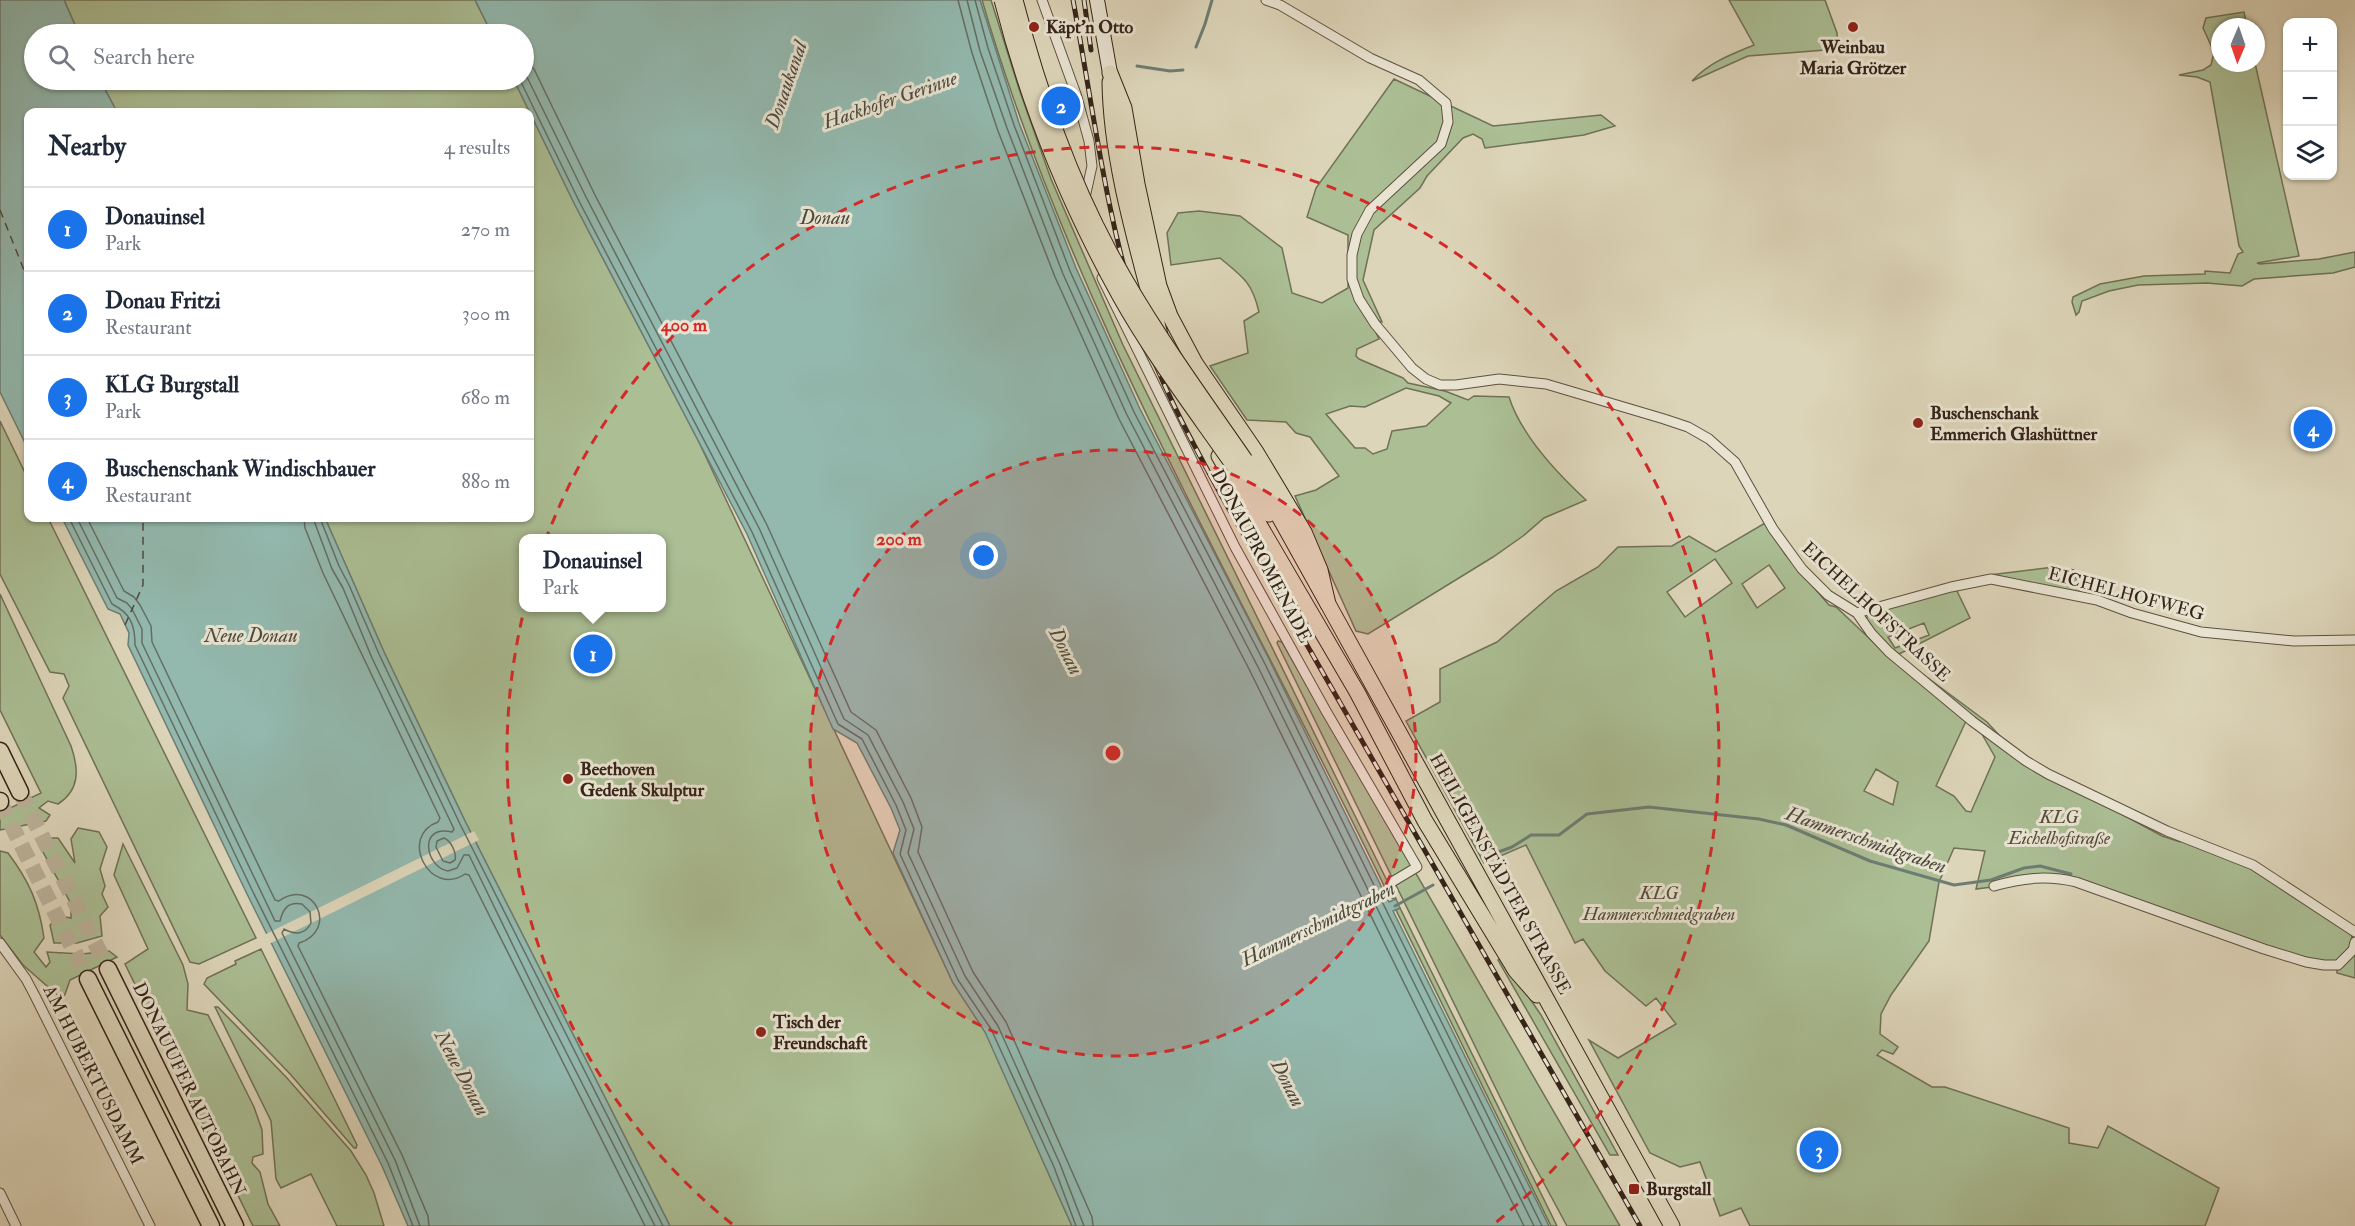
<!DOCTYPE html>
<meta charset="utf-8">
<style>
body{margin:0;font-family:"IM FELL Double Pica",serif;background:#f6f6f7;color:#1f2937}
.controls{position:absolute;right:18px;top:18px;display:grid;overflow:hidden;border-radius:12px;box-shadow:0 2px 4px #0004}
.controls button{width:54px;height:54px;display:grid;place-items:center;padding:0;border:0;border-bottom:2px solid #e0e1e3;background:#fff;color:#1f2937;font:30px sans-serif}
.compass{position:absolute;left:2211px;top:18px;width:54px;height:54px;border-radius:50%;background:#fff;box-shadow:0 2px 4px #0004;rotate:182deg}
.you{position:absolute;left:984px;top:556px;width:21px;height:21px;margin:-15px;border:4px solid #fff;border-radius:50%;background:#1a73e8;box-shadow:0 0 0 9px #1a73e833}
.badge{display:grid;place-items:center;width:39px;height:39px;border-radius:50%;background:#1a73e8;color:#fff;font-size:20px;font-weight:700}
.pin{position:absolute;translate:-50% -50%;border:3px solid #fff;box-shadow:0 2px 6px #0006}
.popup{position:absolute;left:519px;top:534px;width:147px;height:78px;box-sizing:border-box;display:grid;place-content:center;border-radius:12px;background:#fff;filter:drop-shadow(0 2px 4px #0005);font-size:20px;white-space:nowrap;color:#747a83}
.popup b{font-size:22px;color:#1f2937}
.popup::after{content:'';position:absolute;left:50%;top:100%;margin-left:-12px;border:12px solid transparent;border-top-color:#fff}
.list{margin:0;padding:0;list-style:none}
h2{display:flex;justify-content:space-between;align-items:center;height:78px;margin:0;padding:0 24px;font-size:26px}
h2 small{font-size:20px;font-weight:400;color:#747a83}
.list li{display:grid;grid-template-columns:39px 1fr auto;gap:18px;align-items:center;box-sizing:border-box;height:84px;padding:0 24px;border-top:2px solid #e0e1e3}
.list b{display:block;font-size:22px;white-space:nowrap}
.list p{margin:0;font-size:20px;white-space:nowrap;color:#747a83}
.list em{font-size:20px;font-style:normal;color:#747a83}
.icon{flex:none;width:33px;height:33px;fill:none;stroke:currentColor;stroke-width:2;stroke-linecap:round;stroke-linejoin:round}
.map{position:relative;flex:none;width:2355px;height:1226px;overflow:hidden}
.search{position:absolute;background:#fff;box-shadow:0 2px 4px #0004;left:24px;top:24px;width:510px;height:66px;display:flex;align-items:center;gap:15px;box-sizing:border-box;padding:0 21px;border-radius:33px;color:#747a83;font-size:22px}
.panel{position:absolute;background:#fff;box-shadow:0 2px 4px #0004;left:24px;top:108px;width:510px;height:414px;border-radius:12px}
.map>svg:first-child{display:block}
.green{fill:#abbe94;stroke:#707156;stroke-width:1.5;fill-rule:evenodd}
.water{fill:#93b9af;stroke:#6d7d73;stroke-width:1.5}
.pier{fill:#ddd5b9}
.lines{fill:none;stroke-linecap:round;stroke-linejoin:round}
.shore{stroke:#646e64;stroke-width:1.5}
.stream{stroke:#6d7d73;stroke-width:3}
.ferry{stroke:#4c493e;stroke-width:1.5;stroke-dasharray:8 6;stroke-linecap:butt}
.motorway-tunnel{stroke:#bbb299;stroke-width:16;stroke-dasharray:16 8;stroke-linecap:butt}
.minor-casing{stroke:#5f5040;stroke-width:11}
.secondary-casing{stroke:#352418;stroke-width:16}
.primary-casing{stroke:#352418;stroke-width:17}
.trunk-casing{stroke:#352418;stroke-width:17}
.motorway-casing{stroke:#352418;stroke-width:19}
.minor{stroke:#e9e4d2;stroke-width:9}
.secondary{stroke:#e9e4d2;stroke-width:14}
.primary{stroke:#ddd5b9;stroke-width:15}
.trunk{stroke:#ddd5b9;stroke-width:15}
.motorway{stroke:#ddd5b9;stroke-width:16}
.rail-casing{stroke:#352418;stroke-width:5}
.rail{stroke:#e9e4d2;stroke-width:3;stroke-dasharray:9;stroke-linecap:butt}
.trunk-bridge-casing{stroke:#352418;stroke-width:17;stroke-linecap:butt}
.trunk-bridge{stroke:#ddd5b9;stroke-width:15}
.ring{fill:none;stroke:#d62828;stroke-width:3;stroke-dasharray:10 8}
.poi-dot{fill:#8f2418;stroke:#e9e4d2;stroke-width:2}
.labels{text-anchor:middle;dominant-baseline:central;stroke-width:6;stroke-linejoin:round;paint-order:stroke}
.poi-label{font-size:18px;font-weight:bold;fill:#352418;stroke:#e9e4d2;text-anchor:start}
.street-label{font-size:18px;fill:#352418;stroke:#e9e4d2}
.park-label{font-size:18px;font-style:italic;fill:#524a37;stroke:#e9e4d2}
.water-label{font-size:20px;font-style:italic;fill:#4c493e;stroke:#e9e4d2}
.centre{fill:#d62828;stroke:#e9e4d2;stroke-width:3}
.ring-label{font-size:18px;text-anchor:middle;font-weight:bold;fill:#d62828;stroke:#e9e4d2;stroke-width:6;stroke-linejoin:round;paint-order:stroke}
</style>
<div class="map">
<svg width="2355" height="1226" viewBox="0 0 2355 1226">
<rect width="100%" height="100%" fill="#ddd5b9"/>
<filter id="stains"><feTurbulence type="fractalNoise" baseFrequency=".00333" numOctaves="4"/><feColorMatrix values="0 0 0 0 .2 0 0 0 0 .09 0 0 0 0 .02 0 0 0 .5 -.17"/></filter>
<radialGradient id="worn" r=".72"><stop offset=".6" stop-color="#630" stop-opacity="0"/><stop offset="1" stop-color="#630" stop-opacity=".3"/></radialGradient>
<path class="green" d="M 64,0 L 475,0 L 492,34 L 79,34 Z
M 982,0 L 991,0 L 1019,89 L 1051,179 L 1123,345 L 1396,899 L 1390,898 C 1248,602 1074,317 982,0 Z
M 1729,0 L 1825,0 L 1837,33 L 1838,49 L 1748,56 L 1692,81 C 1710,62 1730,55 1754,45 Z
M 2244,12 L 2247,27 L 2220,27 L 2220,63 L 2255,63 L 2299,256 L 2257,263 L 2260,264 L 2319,259 L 2355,252 L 2355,267 L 2333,273 L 2254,279 L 2242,286 L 2207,283 L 2138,285 L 2109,291 L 2082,301 L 2079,312 L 2076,315 L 2072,302 L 2073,297 L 2100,284 L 2144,276 L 2205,274 L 2205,271 L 2230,273 L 2238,254 L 2243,252 L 2239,246 L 2210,82 L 2197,77 L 2179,75 L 2203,70 L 2211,65 L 2214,52 L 2203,28 L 2206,18 Z
M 1394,79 L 1493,126 L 1601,115 L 1615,126 L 1584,135 L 1485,148 L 1482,139 L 1473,134 L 1463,138 L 1427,176 L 1420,188 L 1374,230 L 1363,280 L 1382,322 L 1370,319 L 1379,339 L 1357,349 L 1356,356 L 1359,359 L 1403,378 L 1408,383 L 1445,391 L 1468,400 L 1474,396 L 1509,397 C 1521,435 1558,474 1586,500 L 1544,518 L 1523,536 L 1493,557 L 1368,634 L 1356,631 L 1295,496 L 1316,490 L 1339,476 L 1310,437 L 1296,433 L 1286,422 L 1247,420 L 1210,366 L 1248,353 L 1244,321 L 1259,312 C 1252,282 1243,277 1220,258 L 1171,265 L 1167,233 L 1178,213 L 1199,211 L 1240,216 L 1282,248 L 1292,293 L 1322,303 L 1348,288 L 1348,235 L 1307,217 L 1316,188 ZM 1406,388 L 1439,396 L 1451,403 L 1426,426 L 1392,431 L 1387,449 L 1373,454 L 1365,448 L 1355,448 L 1326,414 L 1350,406 L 1365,407 Z
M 100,80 L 514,80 L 575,205 L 698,440 L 953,983 L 985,1031 L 1072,1226 L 670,1226 L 465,821 L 384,652 L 325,518 L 530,518 L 530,112 L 117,112 ZM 524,538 L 662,538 L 662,608 L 524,608 Z
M 0,421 L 28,479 L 28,518 L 48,518 L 256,938 L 199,964 L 190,962 L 63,698 L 69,686 L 64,674 L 50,672 L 0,574 Z
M 1765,523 L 1785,554 L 1829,605 L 1836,607 L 1887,655 L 1921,673 L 1987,722 L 2022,760 L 2162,836 L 2180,842 L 2182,840 L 2251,867 L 2351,934 L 2355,948 L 2355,978 L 2337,973 L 2337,966 L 2324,965 L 2061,878 L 1976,889 L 1985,851 L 1954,848 L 1939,882 L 1929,941 L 1891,995 L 1881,1014 L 1880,1034 L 1898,1047 L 1893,1054 L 1882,1050 L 1877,1055 L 1932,1087 L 1945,1087 L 2069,1128 L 2069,1143 L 2098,1148 L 2108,1126 L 2219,1188 L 2205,1226 L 1750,1226 L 1741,1208 L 1720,1216 L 1700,1162 L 1680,1167 L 1650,1153 L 1589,1040 L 1618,1058 L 1676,1024 L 1656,998 L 1646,1006 L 1605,971 L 1583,939 L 1575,943 L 1526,845 L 1484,863 L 1406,721 L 1440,702 L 1440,669 L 1497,642 L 1556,591 L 1598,567 L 1618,547 L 1672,546 L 1689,536 L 1716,552 ZM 1715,559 L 1732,583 L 1685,617 L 1667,592 ZM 1769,565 L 1785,588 L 1757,608 L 1742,584 ZM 1966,721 L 1979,729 L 1995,757 L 1971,812 L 1966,811 L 1954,796 L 1936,786 ZM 1876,769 L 1898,782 L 1893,805 L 1864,791 Z
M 2054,567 L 2074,570 L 2080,594 L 1989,575 Z
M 1956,589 L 1970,618 L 1899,654 C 1887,645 1870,634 1866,619 L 1870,613 ZM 1924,623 L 1929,635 L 1895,648 L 1888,637 Z
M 0,594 L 71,746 C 79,769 80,790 58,804 L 48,801 L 39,808 L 50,815 L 46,821 L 0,830 L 0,813 L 41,793 L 0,710 Z
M 1278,641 L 1282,642 L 1620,1226 L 1567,1226 L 1526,1150 L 1277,643 Z
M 78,828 L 99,832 L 107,847 L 100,869 L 105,886 L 102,894 L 108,907 L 100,916 L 102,936 L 77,943 L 54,943 L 50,925 L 60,916 L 71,918 L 71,904 L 42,850 L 51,838 L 58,838 L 75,863 L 71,839 Z
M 123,844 L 183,965 L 188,984 L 187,1010 L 208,1015 L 254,1107 L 262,1130 L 263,1154 L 253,1157 L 252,1163 L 260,1172 L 268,1204 L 280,1226 L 253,1226 L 125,964 L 148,949 L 114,875 Z
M 0,851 L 8,853 C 29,881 39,903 44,938 L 34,952 L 46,967 L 50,962 L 47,952 L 82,954 L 109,951 L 117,957 L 70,980 L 63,1000 L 23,965 L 0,935 Z
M 1400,908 L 1557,1226 L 1551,1226 L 1396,910 Z
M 261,949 L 357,1145 L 356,1148 L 354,1148 L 291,1075 L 204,984 L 207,978 L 236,964 L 235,961 Z
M 1502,958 L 1541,1015 L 1618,1155 L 1610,1155 L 1498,960 Z
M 215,1007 L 218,1007 L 287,1078 L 351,1151 L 366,1175 L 374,1193 L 384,1226 L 337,1226 L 311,1174 L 281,1188 L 276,1179 L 271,1121 Z"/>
<path class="water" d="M 0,0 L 64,0 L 79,34 L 34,34 L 34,80 L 100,80 L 117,112 L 28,112 L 28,449 L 0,392 Z
M 475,0 L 980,0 L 1019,123 L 1076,268 L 1140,409 L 1269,659 L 1389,902 L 1396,899 L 1400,908 L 1393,911 L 1549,1226 L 1072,1226 L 985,1032 L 953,983 L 893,853 L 900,830 L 891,808 L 857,743 L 833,729 L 747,534 L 575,205 L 514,80 L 524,80 L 524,34 L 492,34 Z
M 62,518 L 325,518 L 384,652 L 465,821 L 670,1226 L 408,1226 L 382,1166 L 247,894 L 128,645 L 129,633 L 120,614 L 108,609 Z"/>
<path class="pier" d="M 474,831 L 479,840 L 269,944 L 264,935 Z"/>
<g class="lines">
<path class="shore" d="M 958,0 L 972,53 L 998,131 L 1055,277 L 1119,419 L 1249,669 L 1524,1226
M 967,0 L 980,51 L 1007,128 L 1063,274 L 1127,415 L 1257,665 L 1534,1226
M 975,0 L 988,48 L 1014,125 L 1070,271 L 1134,412 L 1264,662 L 1542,1226
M 524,60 L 534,69 L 595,195 L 767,525 L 851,712 L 876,730 L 911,798 L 922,827 L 918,852 L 973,972 L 1006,1022 L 1092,1217 L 1093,1226
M 524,71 L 587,199 L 759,528 L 844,719 L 868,735 L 903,802 L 914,829 L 908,853 L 965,976 L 998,1026 L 1060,1164 L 1084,1226
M 520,80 L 580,203 L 752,532 L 838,724 L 862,739 L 896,805 L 906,830 L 900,854 L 958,980 L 991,1029 L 1054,1167 L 1076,1226
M 69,518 L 112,604 C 130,613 135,624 135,645 L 253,892 L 388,1163 L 413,1226
M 77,518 L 117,598 L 127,603 L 132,609 L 142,629 L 142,643 L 275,921 L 280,921 C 283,909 288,901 302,904 L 310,912 L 311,923 C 305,935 295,935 284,929 L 282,933 L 395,1160 L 420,1226
M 87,518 L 124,591 L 134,597 L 140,605 L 151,626 L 152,642 L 275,900 L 279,901 C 313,876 340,930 299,943 L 298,946 L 402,1155 L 428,1216 L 429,1226
M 304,518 L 305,528 L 323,573 L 440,818 L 438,822 C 398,836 430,898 465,874 L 469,875 L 645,1226
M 313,518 L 332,569 L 343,588 L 372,658 L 454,829 L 452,832 C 418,824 425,867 448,871 L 457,868 L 464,855 L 469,855 L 540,1001 L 655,1226
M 320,518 L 339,566 L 349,585 L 379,654 L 460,824 L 663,1226
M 444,838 C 451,841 457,853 455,860 L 450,863 L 443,861 L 436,847 L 437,841 Z"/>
<path class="stream" d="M 1196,47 L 1205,24 L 1212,0
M 1137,66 L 1170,71 L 1183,70
M 1482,858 L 1512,847 L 1531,835 L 1559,835 L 1587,814 L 1649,807 L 1759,819 L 1786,825 L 1870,861 L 1954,885 L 1991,880 L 2024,868 L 2040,866 L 2071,874
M 1395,906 L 1433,885"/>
<path class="ferry" d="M 0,210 L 28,280
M 125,625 L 143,585 L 143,523 L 141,518"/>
<path class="motorway-tunnel" d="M 20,792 L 108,969
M 0,802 L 88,979"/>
<g class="minor-casing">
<path id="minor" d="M 1042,0 L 1076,94 L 1089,141 L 1092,166 L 1084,202
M 1266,0 L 1280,5 L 1370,58 L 1419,80 L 1446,103 L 1448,122 L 1441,144 L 1370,210 L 1357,234 L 1352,255 L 1352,279 L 1359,299 L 1375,324 L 1412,368 L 1426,379 L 1440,385 L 1456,385 L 1499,379 L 1546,384 L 1664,419 L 1688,427 L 1709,439 L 1735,462 L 1773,529 L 1802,569 L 1828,595 L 1857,613 L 1871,633 L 1889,652 L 1972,721 L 2026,761 L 2048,774 L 2167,831 L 2253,865 L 2355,932
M 1102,278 L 1235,547 L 1326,711 L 1417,867 L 1392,882
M 1857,613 L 1951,587 L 1991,579 L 2097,600 L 2132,613 L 2201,632 L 2294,641 L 2355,640
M 1994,886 C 2022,878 2047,875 2076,882 L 2264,949 L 2306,962 L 2324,965 L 2338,965 L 2353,950 L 2355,942
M 0,943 L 26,979 L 35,996 L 150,1226
M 0,1193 L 16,1226"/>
</g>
<g class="secondary-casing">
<path id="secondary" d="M 1097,0 L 1110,73"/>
</g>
<g class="primary-casing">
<path id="primary" d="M 1110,73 L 1124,108 L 1137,184 L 1159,286 L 1170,316 L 1195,363 L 1256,452 L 1304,532 L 1320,570 L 1328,604 L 1672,1226
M 1110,82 C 1111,165 1140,255 1160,335
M 1219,456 L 1357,692 L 1425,821 L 1516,971 L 1537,995"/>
</g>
<g class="trunk-casing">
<path id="trunk" d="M 1245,460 L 1266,493 L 1328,604
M 1234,466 L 1269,514"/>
</g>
<g class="motorway-casing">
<path id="motorway" d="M 0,751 L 20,792
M 0,801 L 0,802
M 108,969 L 235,1226
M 88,979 L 211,1226"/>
</g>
<use href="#minor" class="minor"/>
<use href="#secondary" class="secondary"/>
<use href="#primary" class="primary"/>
<use href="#trunk" class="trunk"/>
<use href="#motorway" class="motorway"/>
<g class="rail-casing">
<path id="rail" d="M 1073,0 C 1093,107 1106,218 1140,322 C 1159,382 1191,440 1221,495 L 1640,1226
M 1084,0 L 1091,50"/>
</g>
<use href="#rail" class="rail"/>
<g class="trunk-bridge-casing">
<path id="trunk-bridge" d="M 1002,0 C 1028,103 1068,203 1120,296 C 1153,355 1195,410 1234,466
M 1015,0 C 1037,85 1067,173 1109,251 C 1148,324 1198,392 1245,460"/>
</g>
<use href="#trunk-bridge" class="trunk-bridge"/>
</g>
<circle cx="1113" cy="753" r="303" fill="#d62828" fill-opacity=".12"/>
<g class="ring">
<circle cx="1113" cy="753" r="303"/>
<path d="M732 1224A606 606 0 1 1 1494 1224"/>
</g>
<g class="poi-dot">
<circle cx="1034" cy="27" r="6"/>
<circle cx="1853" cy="27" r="6"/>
<circle cx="1918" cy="423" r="6"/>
<circle cx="568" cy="779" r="6"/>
<circle cx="761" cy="1032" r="6"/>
<rect x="1628" y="1183" width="12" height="12" rx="3"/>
</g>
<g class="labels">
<g class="poi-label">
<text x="1046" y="27">Käpt'n Otto</text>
<text x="1853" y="47" text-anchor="middle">Weinbau<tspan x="1853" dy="21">Maria Grötzer</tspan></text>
<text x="1930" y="413">Buschenschank<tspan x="1930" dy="21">Emmerich Glashüttner</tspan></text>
<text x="580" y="769">Beethoven<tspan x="580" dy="21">Gedenk Skulptur</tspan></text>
<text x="773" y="1022">Tisch der<tspan x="773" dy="21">Freundschaft</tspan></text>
<text x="1646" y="1189">Burgstall</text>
</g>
<g class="street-label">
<text transform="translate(1261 556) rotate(62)">DONAUPROMENADE</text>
<text transform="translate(2126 594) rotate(15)">EICHELHOFWEG</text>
<text transform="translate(1876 612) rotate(43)">EICHELHOFSTRASSE</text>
<text transform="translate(1500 874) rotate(61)">HEILIGENSTÄDTER STRASSE</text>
<text transform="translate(93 1075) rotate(63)">AM HUBERTUSDAMM</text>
<text transform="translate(189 1089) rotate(64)">DONAUUFER AUTOBAHN</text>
</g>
<g class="park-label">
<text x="2059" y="817">KLG<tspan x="2059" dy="21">Eichelhofstraße</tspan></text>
<text x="1659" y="893">KLG<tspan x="1659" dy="21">Hammerschmiedgraben</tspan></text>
</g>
<g class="water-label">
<text transform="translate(786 85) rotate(-71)">Donaukanal</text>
<text transform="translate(890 100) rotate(-19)">Hackhofer Gerinne</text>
<text x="825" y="217">Donau</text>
<text x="251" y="635">Neue Donau</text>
<text transform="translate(1066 651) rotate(63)">Donau</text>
<text transform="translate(1866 840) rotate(19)">Hammerschmidtgraben</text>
<text transform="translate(1318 924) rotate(-26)">Hammerschmidtgraben</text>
<text transform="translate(462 1073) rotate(62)">Neue Donau</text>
<text transform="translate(1288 1083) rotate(63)">Donau</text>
</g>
</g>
<circle cx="1113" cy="753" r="9" class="centre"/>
<g class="ring-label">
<text x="684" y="331">400 m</text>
<text x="899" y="545">200 m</text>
</g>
<rect width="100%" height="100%" filter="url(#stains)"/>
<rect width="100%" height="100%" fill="url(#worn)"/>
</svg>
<div class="controls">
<button>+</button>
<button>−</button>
<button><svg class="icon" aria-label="layers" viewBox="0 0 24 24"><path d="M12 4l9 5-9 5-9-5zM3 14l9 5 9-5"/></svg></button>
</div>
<svg class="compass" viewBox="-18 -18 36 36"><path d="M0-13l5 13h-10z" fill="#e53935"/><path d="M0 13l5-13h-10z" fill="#747a83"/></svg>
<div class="you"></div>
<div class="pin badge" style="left:593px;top:654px">1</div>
<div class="popup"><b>Donauinsel</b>Park</div>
<div class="pin badge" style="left:1061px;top:106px">2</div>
<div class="pin badge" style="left:1819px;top:1150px">3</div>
<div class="pin badge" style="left:2313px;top:429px">4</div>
<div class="search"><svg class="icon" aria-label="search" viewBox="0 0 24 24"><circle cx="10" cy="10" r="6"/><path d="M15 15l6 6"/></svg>Search here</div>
<section class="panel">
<h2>Nearby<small>4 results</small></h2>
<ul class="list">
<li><span class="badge">1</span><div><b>Donauinsel</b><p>Park</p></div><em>270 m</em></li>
<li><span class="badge">2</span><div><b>Donau Fritzi</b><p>Restaurant</p></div><em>300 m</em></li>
<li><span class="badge">3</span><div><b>KLG Burgstall</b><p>Park</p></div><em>680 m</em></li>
<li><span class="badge">4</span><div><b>Buschenschank Windischbauer</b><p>Restaurant</p></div><em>880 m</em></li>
</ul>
</section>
</div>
